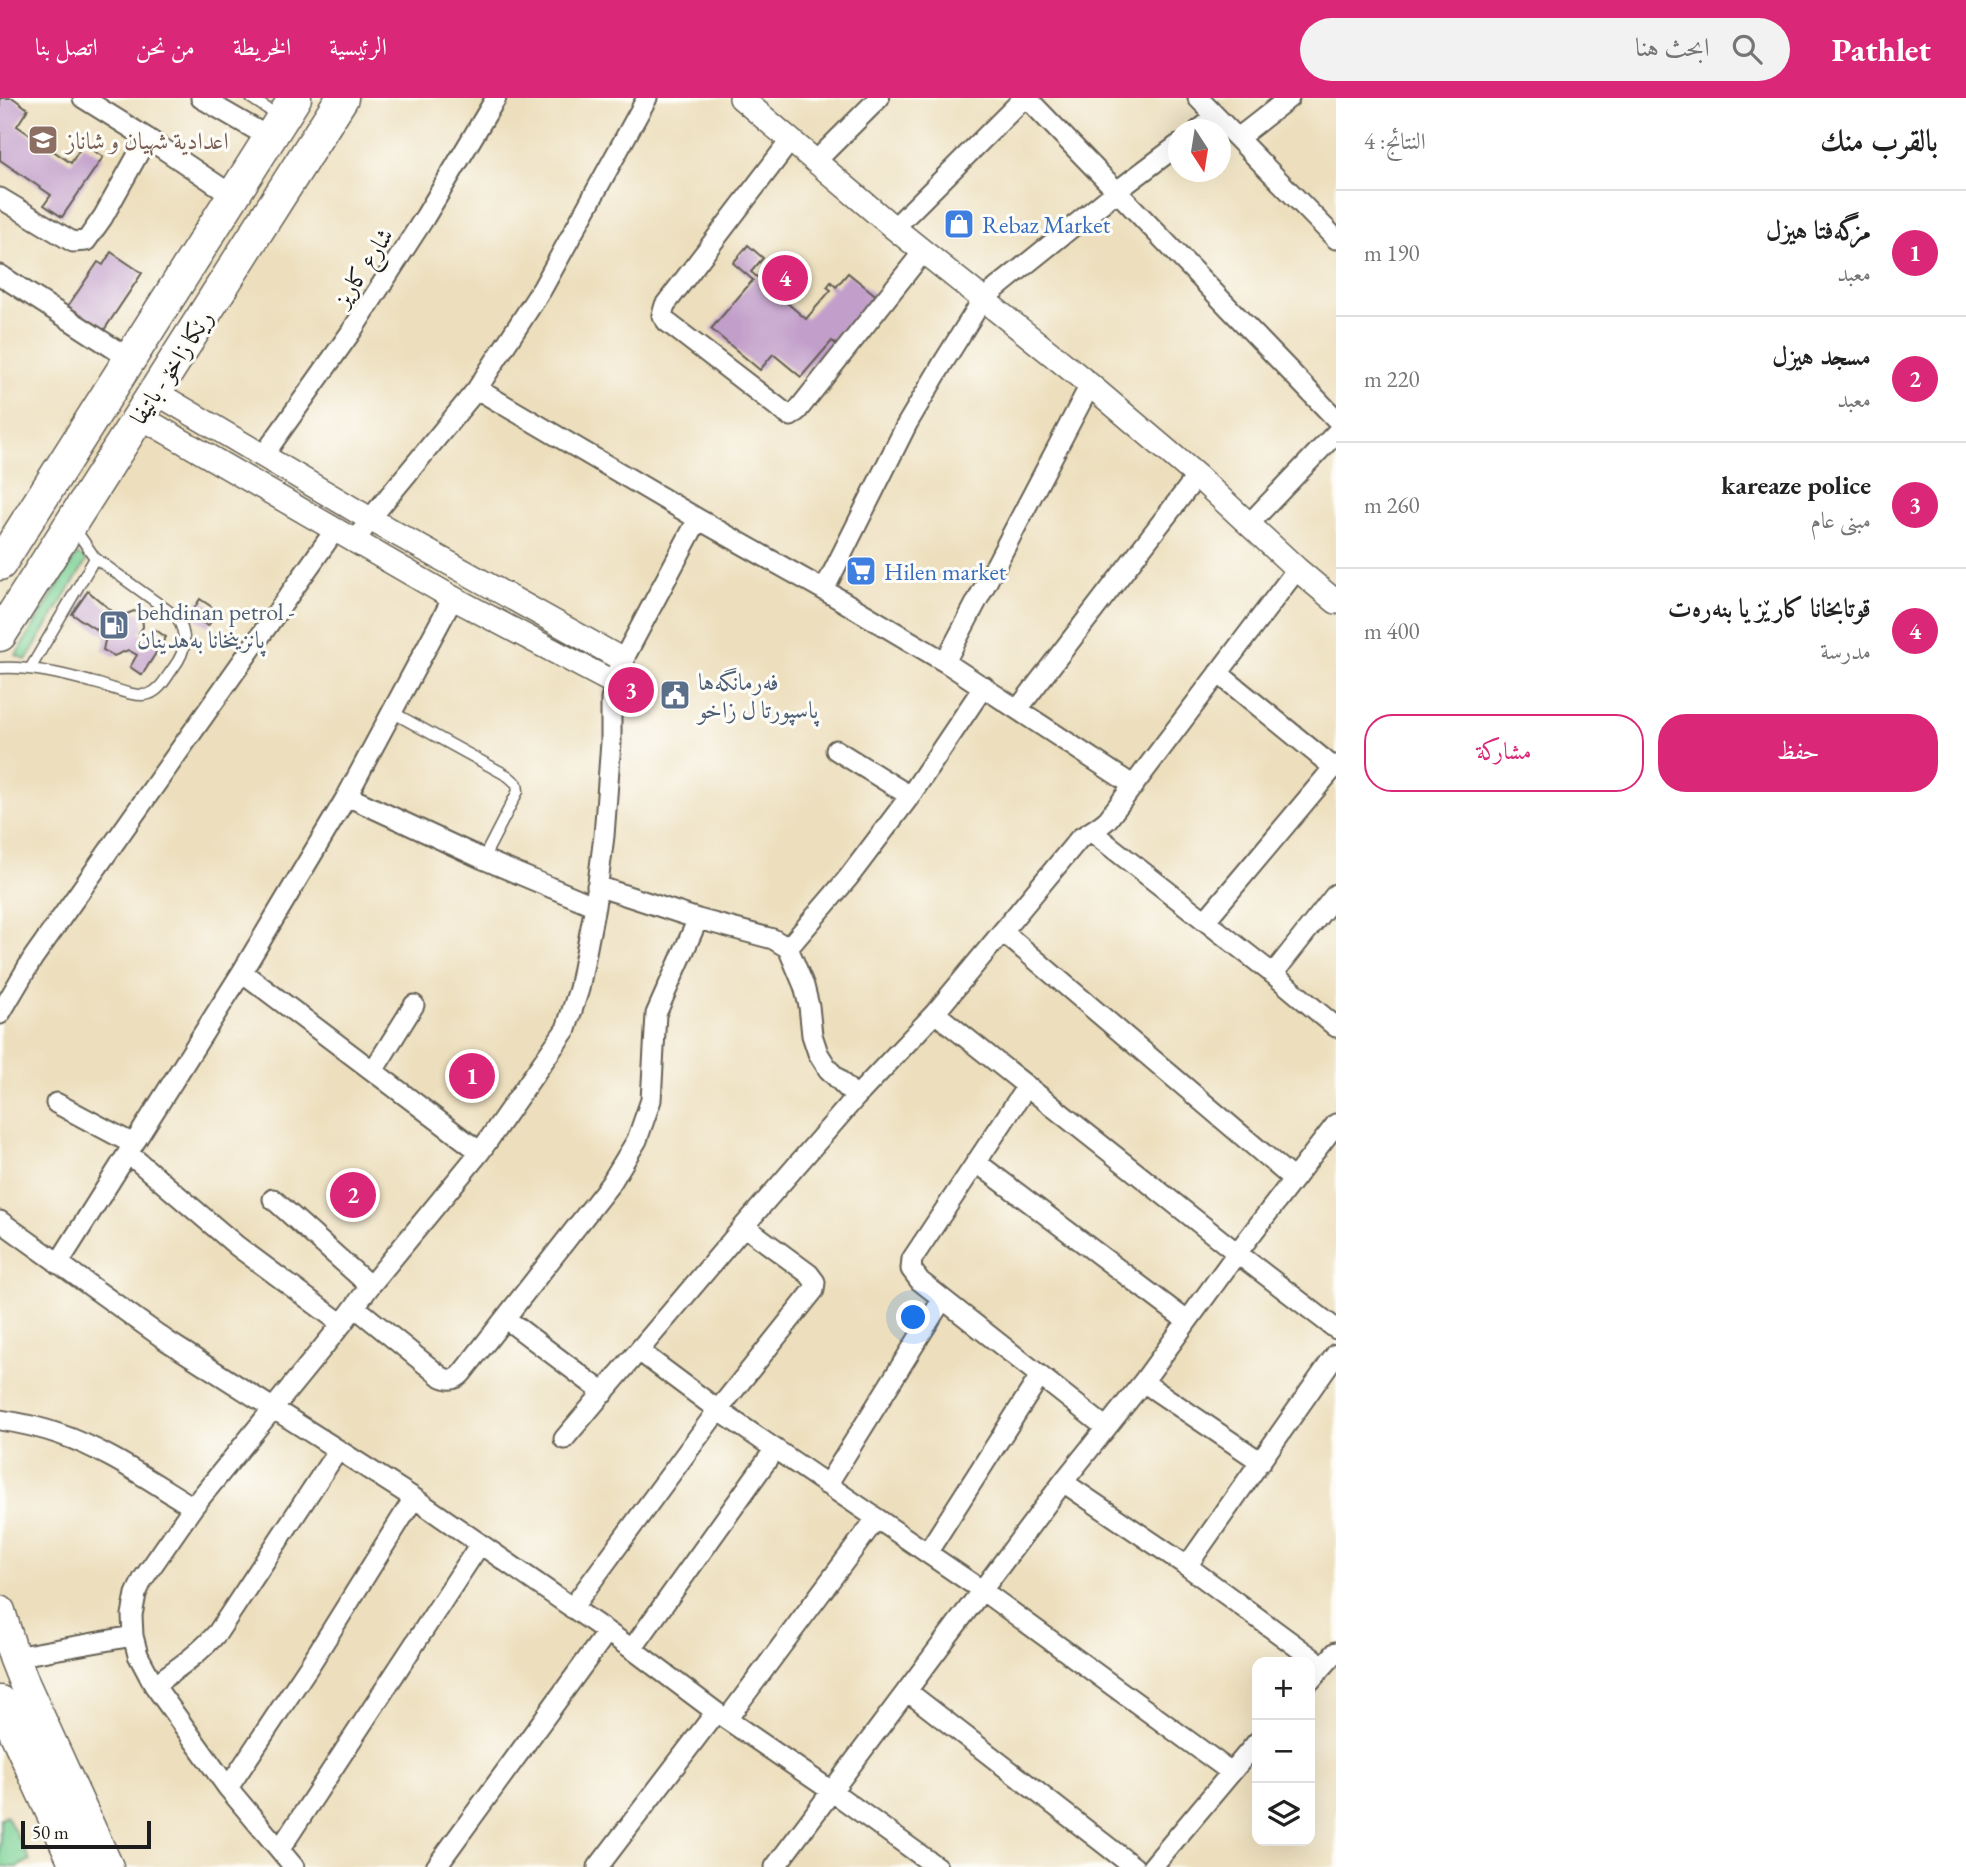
<!DOCTYPE html>
<html lang="ar">
<meta charset="utf-8">
<style>
body{margin:0;font-family:"EB Garamond",Amiri,serif;background:#f2f2f2;color:#222;direction:rtl}
.controls{position:absolute;right:21px;bottom:21px;display:grid;overflow:hidden;border-radius:14px;box-shadow:0 7px 28px #0002}
.controls button{width:63px;height:63px;display:grid;place-items:center;padding:0;border:0;border-bottom:2px solid #e0e0e0;background:#fff;color:#222;font:35px sans-serif}
.compass{position:absolute;left:1168px;top:21px;width:63px;height:63px;border-radius:50%;background:#fff;box-shadow:0 7px 28px #0002;rotate:168deg}
.scale{position:absolute;left:21px;bottom:18px;width:130px;box-sizing:border-box;padding-left:7px;border:4px solid #1c1c1c;border-top:0;font-size:19px;line-height:24px;white-space:nowrap;color:#1c1c1c;-webkit-text-stroke:5px #fdfcf7;paint-order:stroke}
.you{position:absolute;left:914px;top:1220px;width:24px;height:24px;margin:-18px;border:5px solid #fff;border-radius:50%;background:#1a73e8;box-shadow:0 0 0 10px #1a73e833}
.badge{display:grid;place-items:center;width:46px;height:46px;border-radius:50%;background:#db2777;color:#fff;font-size:23px;font-weight:700}
.pin{position:absolute;translate:-50% -50%;border:4px solid #fff;box-shadow:0 2px 7px #0006}
.list{margin:0;padding:0;list-style:none}
h2{display:flex;justify-content:space-between;align-items:center;height:91px;margin:0;padding:0 28px;font-size:30px}
h2 small{font-size:23px;font-weight:400;color:#767676}
.list li{display:grid;grid-template-columns:46px 1fr auto;gap:21px;align-items:center;box-sizing:border-box;height:126px;padding:0 28px;border-top:2px solid #e0e0e0}
.list b{display:block;font-size:26px;white-space:nowrap}
.list p{margin:0;font-size:23px;white-space:nowrap;color:#767676}
.list em{font-size:23px;font-style:normal;color:#767676}
.actions{display:flex;gap:14px;padding:21px 28px}
.actions a{flex:1;padding:16px 0;border:2px solid #db2777;border-radius:28px;text-align:center;font-size:24px;color:#db2777}
.actions .main{background:#db2777;color:#fff}
.icon{flex:none;width:38px;height:38px;fill:none;stroke:currentColor;stroke-width:2;stroke-linecap:round;stroke-linejoin:round}
.map{position:relative;flex:none;width:1336px;height:1769px;overflow:hidden;direction:ltr}
header{display:flex;align-items:center;gap:42px;box-sizing:border-box;height:98px;padding:0 35px;background:#db2777;color:#fff}
header strong{font-size:33px}
nav{display:flex;gap:38px;margin-inline-start:auto;font-size:24px}
.search{width:490px;height:63px;background:#f2f2f2;display:flex;align-items:center;gap:18px;box-sizing:border-box;padding:0 24px;border-radius:38px;color:#767676;font-size:26px}
main{display:flex}
aside{flex:1;background:#fff}
.map>svg:first-child{display:block}
.green{fill:#7bd195;stroke:#4c7658;stroke-width:2}
.building{fill:#c29fca}
.lines{fill:none;stroke-linecap:round;stroke-linejoin:round}
.service-casing{stroke:#656054;stroke-width:13}
.minor-casing{stroke:#656054;stroke-width:23}
.tertiary-casing{stroke:#656054;stroke-width:26}
.primary-casing{stroke:#656054;stroke-width:33}
.trunk-casing{stroke:#656054;stroke-width:35}
.service{stroke:#fff;stroke-width:10}
.minor{stroke:#fff;stroke-width:19}
.tertiary{stroke:#fff;stroke-width:23}
.primary{stroke:#fff;stroke-width:30}
.trunk{stroke:#fff;stroke-width:32}
.labels{text-anchor:middle;dominant-baseline:central;stroke-width:6;stroke-linejoin:round;paint-order:stroke}
.education-label{font-size:24px;fill:#785e54;stroke:#fdfcf7;text-anchor:start}
.shop-label{font-size:24px;fill:#366cbe;stroke:#fdfcf7;text-anchor:start}
.street-label{font-size:24px;fill:#1c1c1c;stroke:#fdfcf7}
.service-label{font-size:24px;fill:#4e5e75;stroke:#fdfcf7;text-anchor:start}
</style>
<header>
<strong>Pathlet</strong>
<div class="search"><svg class="icon" aria-label="search" viewBox="0 0 24 24"><circle cx="10" cy="10" r="6"/><path d="M15 15l6 6"/></svg>ابحث هنا</div>
<nav><a>الرئيسية</a><a>الخريطة</a><a>من نحن</a><a>اتصل بنا</a></nav>
</header>
<main>
<aside>
<h2>بالقرب منك<small>النتائج: 4</small></h2>
<ul class="list">
<li><span class="badge">1</span><div><b>مزگەفتا هیزل</b><p>معبد</p></div><em>190 m</em></li>
<li><span class="badge">2</span><div><b>مسجد هيزل</b><p>معبد</p></div><em>220 m</em></li>
<li><span class="badge">3</span><div><b>kareaze police</b><p>مبنى عام</p></div><em>260 m</em></li>
<li><span class="badge">4</span><div><b>قوتابخانا کارێز یا بنەرەت</b><p>مدرسة</p></div><em>400 m</em></li>
</ul>
<div class="actions"><a class="main">حفظ</a><a>مشاركة</a></div>
</aside>
<div class="map">
<svg width="1336" height="1769" viewBox="0 0 1336 1769">
<rect width="100%" height="100%" fill="#fdfcf7"/>
<filter id="ink" filterUnits="userSpaceOnUse"><feTurbulence type="fractalNoise" baseFrequency=".0143" numOctaves="2"/><feDisplacementMap in="SourceGraphic" scale="14" xChannelSelector="R" yChannelSelector="G"/><feConvolveMatrix kernelMatrix="1 2 1 2 8 2 1 2 1" color-interpolation-filters="sRGB"/></filter>
<filter id="wash" filterUnits="userSpaceOnUse"><feTurbulence type="fractalNoise" baseFrequency=".00686" numOctaves="4" result="noise"/><feDisplacementMap in="SourceGraphic" scale="28" xChannelSelector="R" yChannelSelector="G"/><feGaussianBlur stdDeviation="1.57" result="paint"/><feColorMatrix in="noise" values="0 0 0 0 0 0 0 0 0 0 0 0 0 0 0 0 0 1.4 0 .05"/><feComposite in="paint" operator="in"/></filter>
<g filter="url(#wash)">
<rect width="100%" height="100%" fill="#eddfbd"/>
<path class="green" d="M 77,456 L 87,462 L 26,562 L 16,557 Z
M 6,1717 L 30,1762 L 17,1769 L 0,1769 L 0,1720 Z"/>
<g id="blocks">
<path class="building" d="M 0,0 L 13,0 L 28,11 L 17,28 L 71,65 L 83,46 L 103,59 L 62,119 L 44,107 L 51,97 L 0,62 Z
M 748,147 L 763,160 L 751,174 L 806,221 L 831,192 L 827,189 L 831,184 L 836,189 L 848,175 L 879,200 L 838,248 L 832,243 L 801,279 L 773,256 L 760,272 L 711,231 L 753,182 L 733,165 Z
M 111,154 L 142,175 L 104,232 L 68,208 L 98,164 L 103,167 Z
M 88,493 L 119,519 L 134,513 L 142,516 L 143,529 L 139,535 L 148,540 L 154,531 L 166,539 L 142,577 L 130,569 L 137,557 L 128,552 L 114,558 L 103,552 L 106,538 L 72,516 Z
M 200,501 L 218,513 L 208,528 L 190,517 Z"/>
</g>
</g>
<g filter="url(#ink)">
<use href="#blocks" fill-opacity="0" stroke="#656054" stroke-width="2"/>
<g class="lines">
<g class="service-casing">
<path id="service" d="M 251,0 L 280,19
M 0,570 C 29,568 63,576 91,584 C 106,587 135,601 149,596 C 161,592 167,578 174,569 C 187,552 187,537 177,519 L 95,460 L 75,431
M 30,571 L 95,460
M 392,614 L 508,678 L 517,686 L 518,693 L 483,761"/>
</g>
<g class="minor-casing">
<path id="minor" d="M 83,0 L 147,40 L 232,97
M 201,0 L 270,40
M 1027,0 L 1336,321
M 1198,0 L 1336,141
M 1199,32 L 1216,19
M 1238,40 L 1289,0
M 790,43 L 665,207 L 662,217 L 667,224 L 788,317 L 791,318 L 797,313 L 923,154
M 815,64 L 879,0
M 0,100 L 73,144 L 86,143 L 103,119 L 147,40
M 894,130 L 1024,0
M 0,177 L 130,261
M 477,291 L 698,421 L 824,492 L 945,564 L 1134,688
M 263,358 L 351,234 L 425,119 L 496,0
M 1249,426 L 1336,335
M 355,444 L 370,421 L 477,291 L 542,191 L 647,0
M 824,492 L 907,326 L 943,265 L 983,201 L 1117,93 L 1178,47
M 945,564 L 1090,287
M 1218,575 L 1333,669
M 1018,611 L 1197,378
M 836,652 L 910,698
M 347,698 L 483,761 L 595,808
M 1092,734 L 1273,876 L 1336,929
M 597,788 L 698,821 L 773,841 L 788,850 L 804,888 L 809,908 L 812,937 L 818,955 L 828,971 L 856,999
M 1205,823 L 1336,667
M 1003,834 L 1293,1081
M 788,850 L 848,780 L 910,698 L 984,588
M 242,874 L 480,1054
M 1273,876 L 1336,796
M 935,915 L 1237,1155 L 1336,1231
M 0,916 L 33,860 L 335,432
M 373,973 L 414,907
M 1027,988 L 912,1161 L 911,1171 L 920,1183 L 1105,1329
M 56,1005 L 133,1046
M 128,1055 L 237,1148 L 342,1226
M 976,1064 L 1187,1223
M 273,1101 L 370,1188
M 0,1123 L 167,1243 L 414,1400 L 632,1551 L 716,1614 L 833,1694 L 937,1769
M 58,1166 L 242,874 L 347,698 L 453,500
M 355,1209 L 440,1278 C 449,1283 455,1283 462,1275 L 611,1085 L 637,1042 L 651,1002 L 656,916 L 698,821
M 505,1220 L 604,1295
M 639,1253 L 718,1312 L 983,1493 L 1231,1674
M 1143,1284 L 1261,1364
M 0,1322 C 20,1325 39,1329 59,1336 C 107,1352 150,1383 193,1409
M 564,1341 L 744,1128 L 856,999 L 935,915 L 1079,741 C 1089,734 1099,730 1108,721 L 1297,471
M 1063,1384 L 1187,1468 L 1323,1568
M 827,1387 L 942,1202
M 927,1455 L 1040,1278
M 1187,1468 L 1336,1256
M 572,1510 L 718,1312 L 814,1192 L 815,1184 L 809,1176 L 744,1128
M 632,1551 L 775,1351
M 14,1559 L 133,1538
M 1310,1583 L 1336,1554
M 154,1587 C 178,1570 199,1556 218,1534 L 338,1352
M 907,1593 L 1134,1769
M 727,1621 L 876,1421
M 228,1690 L 311,1565 L 414,1400
M 280,1751 L 480,1446
M 294,1769 L 228,1690 L 154,1587 L 138,1557 L 133,1538 L 132,1517 L 136,1496 L 143,1481 L 193,1409 L 342,1226 L 370,1188 L 480,1054 L 566,931 L 579,891 L 595,808 L 604,738 L 611,644 L 611,602 L 617,574 L 623,562 L 698,421
M 436,1769 L 607,1534
M 598,1769 L 716,1614
M 775,1769 L 1063,1384 L 1143,1284 L 1237,1155 L 1336,1026
M 1152,1769 L 1257,1644"/>
</g>
<g class="tertiary-casing">
<path id="tertiary" d="M 741,0 L 894,130 L 1090,287 L 1197,378 L 1297,471 L 1336,504
M 155,294 L 370,421 L 623,562
M 139,318 L 453,500 L 614,585"/>
</g>
<g class="primary-casing">
<path id="primary" d="M 0,1513 L 14,1559 L 25,1587 L 108,1769
M 0,1603 L 76,1769"/>
</g>
<g class="trunk-casing">
<path id="trunk" d="M 0,466 L 295,0
M 0,537 L 342,0"/>
</g>
<use href="#service" class="service"/>
<use href="#minor" class="minor"/>
<use href="#tertiary" class="tertiary"/>
<use href="#primary" class="primary"/>
<use href="#trunk" class="trunk"/>
</g>
</g>
<defs>
<g id="school-square" transform="scale(1.575)"><rect x="-9" y="-9" width="18" height="18" rx="4" fill="#8d6e63" stroke="#fdfcf7"/><path d="M0-5L7-2L0 1L-7-2ZM-4 1L0 2.5L4 1V4Q0 6-4 4Z" fill="#fff"/></g>
<g id="shop-square" transform="scale(1.575)"><rect x="-9" y="-9" width="18" height="18" rx="4" fill="#3f7fe0" stroke="#fdfcf7"/><path d="M-5-2.5h2.3a2.7 3.5 0 0 1 5.4 0H5L5.5 6h-11ZM-1.5-2.5h3a1.5 2.3 0 0 0-3 0Z" fill="#fff"/></g>
<g id="supermarket-square" transform="scale(1.575)"><rect x="-9" y="-9" width="18" height="18" rx="4" fill="#3f7fe0" stroke="#fdfcf7"/><path d="M-6-5.5h2.5l.6 2H6L4.5 2H-2.5L-4.4-4H-6ZM-1.5 3.2a1.3 1.3 0 1 0 .1 0ZM3 3.2a1.3 1.3 0 1 0 .1 0Z" fill="#fff"/></g>
<g id="fuel-square" transform="scale(1.575)"><rect x="-9" y="-9" width="18" height="18" rx="4" fill="#5c6f8a" stroke="#fdfcf7"/><path d="M-5.5-6h7V0h2V4h1.3V-2.5L3-4.5l.8-.8L6-3V5H2.5V1h-1V6h-7ZM-4.2-4.7v3.2H.2V-4.7Z" fill="#fff"/></g>
<g id="civic-square" transform="scale(1.575)"><rect x="-9" y="-9" width="18" height="18" rx="4" fill="#5c6f8a" stroke="#fdfcf7"/><path d="M-.6-6.5H3V-4.5H.6V-3L4-1V1h2V6H-6V1h2V-1L-.6-3ZM-1.2 2.5V6h2.4V2.5Z" fill="#fff"/></g>
</defs>
<g fill-rule="evenodd">
<use href="#school-square" x="43" y="42"/>
<use href="#shop-square" x="959" y="126"/>
<use href="#supermarket-square" x="861" y="473"/>
<use href="#fuel-square" x="114" y="527"/>
<use href="#civic-square" x="675" y="597"/>
</g>
<g class="labels">
<g class="education-label">
<text x="66" y="42">اعدادية شهيان و شاناز</text>
</g>
<g class="shop-label">
<text x="982" y="126">Rebaz Market</text>
<text x="884" y="473">Hilen market</text>
</g>
<g class="street-label">
<text transform="translate(363 169) rotate(-57)">شارع كاريز</text>
<text transform="translate(171 269) rotate(-57)">رێکا زاخۆ - باتیفا</text>
</g>
<g class="service-label">
<text x="137" y="513">behdinan petrol -<tspan x="137" dy="28">پانزینخانا بەهدینان</tspan></text>
<text x="698" y="583">فەرمانگەها<tspan x="698" dy="28">پاسپورتا ل زاخو</tspan></text>
</g>
</g>
</svg>
<div class="controls">
<button>+</button>
<button>−</button>
<button><svg class="icon" aria-label="layers" viewBox="0 0 24 24"><path d="M12 4l9 5-9 5-9-5zM3 14l9 5 9-5"/></svg></button>
</div>
<svg class="compass" viewBox="-18 -18 36 36"><path d="M0-13l5 13h-10z" fill="#e53935"/><path d="M0 13l5-13h-10z" fill="#767676"/></svg>
<div class="scale">50 m</div>
<div class="you"></div>
<div class="pin badge" style="left:472px;top:978px">1</div>
<div class="pin badge" style="left:353px;top:1097px">2</div>
<div class="pin badge" style="left:631px;top:592px">3</div>
<div class="pin badge" style="left:785px;top:180px">4</div>
</div>
</main>
